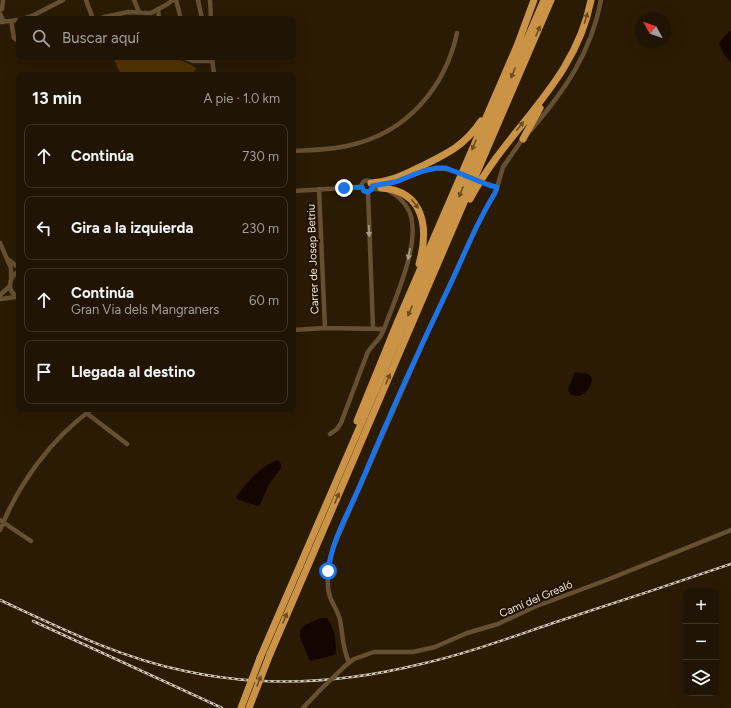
<!DOCTYPE html>
<html lang="es">
<meta charset="utf-8">
<style>
body{margin:0;font-family:Figtree,sans-serif;background:#281d0e;color:#f1f3f6}
.controls{position:absolute;right:12px;bottom:12px;display:grid;overflow:hidden;border-radius:8px;box-shadow:0 4px 16px #0002}
.controls button{width:36px;height:36px;display:grid;place-items:center;padding:0;border:0;border-bottom:1px solid #3d3326;background:#201404;color:#f1f3f6;font:20px sans-serif}
.compass{position:absolute;left:635px;top:12px;width:36px;height:36px;border-radius:50%;background:#201404;box-shadow:0 4px 16px #0002;rotate:310deg}
.stop{position:absolute;width:12px;height:12px;margin:-9px;border:3px solid #1a73e8;border-radius:50%;background:#fff}
.stop.end{background:#1a73e8;border-color:#fff;box-shadow:0 1px 4px #0008}
.list{margin:0;padding:0;list-style:none}
h2{display:flex;justify-content:space-between;align-items:center;height:52px;margin:0;padding:0 16px;font-size:17px}
h2 small{font-size:13px;font-weight:400;color:#a29e9a}
.list li{display:grid;grid-template-columns:26px 1fr auto;gap:12px;align-items:center;box-sizing:border-box;height:64px;margin:0 8px 8px;padding:0 8px;border:1px solid #3d3326;border-radius:8px}
.list b{display:block;font-size:15px;white-space:nowrap}
.list p{margin:0;font-size:13px;white-space:nowrap;color:#a29e9a}
.list em{font-size:13px;font-style:normal;color:#a29e9a}
.icon{flex:none;width:22px;height:22px;fill:none;stroke:currentColor;stroke-width:2;stroke-linecap:round;stroke-linejoin:round}
.map{position:relative;flex:none;width:731px;height:708px;overflow:hidden}
.search{position:absolute;background:#201404;box-shadow:0 4px 16px #0002;left:16px;top:16px;width:280px;height:44px;display:flex;align-items:center;gap:10px;box-sizing:border-box;padding:0 14px;border-radius:8px;color:#a29e9a;font-size:15px}
.panel{position:absolute;background:#201404;box-shadow:0 4px 16px #0002;left:16px;top:72px;width:280px;height:340px;border-radius:8px}
.map>svg:first-child{display:block}
.green{fill:#523403}
.water{fill:#140500}
.lines{fill:none;stroke-linecap:round;stroke-linejoin:round}
.minor{stroke:#665033;stroke-width:4.5}
.highway{stroke:#ca9346;stroke-width:7}
.rail-casing{stroke:#d4c8ba;stroke-width:2.5}
.rail{stroke:#211200;stroke-width:1;stroke-dasharray:3;stroke-linecap:butt}
.minor-bridge{stroke:#665033;stroke-width:4.5}
.highway-bridge{stroke:#ca9346;stroke-width:7}
.oneway{fill:#6d4c20}
.oneway2{fill:#ac9c87}
.route{stroke:#1a73e8;stroke-width:5}
.labels{text-anchor:middle;dominant-baseline:central;stroke-width:4;stroke-linejoin:round;paint-order:stroke}
.street-label{font-size:11px;fill:#f3e8db;stroke:#211200}
</style>
<div class="map">
<svg width="731" height="708" viewBox="0 0 731 708">
<rect width="100%" height="100%" fill="#2b1b05"/>
<path class="green" d="M 113,57 C 139,57 175,52 196,68 L 192,75 L 121,75 Z"/>
<path class="water" d="M 731,30 L 731,62 L 725,56 L 719,44 L 722,39 Z
M 575,372 L 588,374 L 592,378 C 592,386 587,393 579,396 L 571,395 L 568,390 Z
M 278,460 L 281,464 L 281,468 L 268,486 L 260,505 L 257,506 L 237,499 L 236,497 C 247,483 259,466 278,460 Z
M 321,618 L 327,618 C 335,628 336,641 336,653 L 334,655 L 311,661 L 309,659 L 300,637 L 300,630 L 305,625 Z"/>
<g class="lines">
<path class="minor" d="M 86,0 L 93,19
M 134,0 L 139,12
M 176,0 L 181,19
M 198,0 L 202,19
M 210,0 L 211,19
M 158,9 L 159,19
M 0,10 L 2,9 L 3,0
M 0,14 L 4,22
M 23,19 L 32,16 L 63,0
M 99,19 L 104,17 L 128,12 L 151,13 L 166,5 L 173,0
M 11,21 L 14,38 L 19,42
M 0,22 L 19,20
M 182,57 L 193,61 L 212,61
M 212,57 L 214,75
M 531,130 C 565,90 591,53 601,0
M 293,151 C 312,150 332,150 351,145 C 407,132 445,88 457,33
M361.5 186a5.5 5.5 0 1 1 11 0a5.5 5.5 0 1 1-11 0Z
M 484,183 L 497,187
M 388,184 C 416,178 426,161 457,172
M 319,189 L 325,328
M 372,189 L 382,189
M 293,191 L 362,187
M 368,192 L 373,328
M 0,243 L 11,268 L 11,278
M 9,260 L 19,268
M 19,271 C 7,278 7,292 19,298
M 0,295 L 10,286
M 0,299 L 16,297
M 293,330 L 325,328 L 383,329
M 84,409 L 89,415 L 127,444
M 330,434 L 337,429 L 341,423 L 367,354 C 370,347 376,343 380,337 C 385,329 387,320 391,311 C 400,287 416,248 412,222 C 411,209 401,197 389,191
M 0,520 L 31,541
M 0,530 C 19,483 51,439 92,409
M 349,662 C 342,648 343,634 340,620 C 338,611 333,605 330,597 C 325,581 329,563 333,548 L 422,345 L 476,228 L 496,191 L 503,167 L 524,137
M 345,666 L 354,659 L 374,652 L 413,652 L 435,647 L 467,633 L 498,624 L 534,607 L 604,581 L 731,530
M 303,708 L 320,690"/>
<path class="highway" d="M 523,139 L 540,108
M 371,183 C 389,182 402,176 418,168 C 444,155 464,147 481,121
M 381,188 C 425,191 429,229 419,264
M 470,199 C 508,127 575,83 591,0
M 357,421 L 397,323 L 517,46 L 534,0
M 270,654 L 551,0
M 260,658 L 544,0"/>
<g class="rail-casing">
<path id="rail" d="M 0,600 C 60,628 120,658 185,671 C 263,688 344,683 421,664 C 466,654 509,638 553,623 C 612,604 672,584 731,564
M 33,621 L 222,708"/>
</g>
<use href="#rail" class="rail"/>
<path class="minor-bridge" d="M 457,172 L 484,183
M 320,690 L 345,666"/>
<path class="highway-bridge" d="M 241,708 L 260,658
M 249,708 L 270,654"/>
</g>
<defs><path id="oneway-solid" d="M-6-.8H1V-3.2L6.5 0L1 3.2V.8H-6Z"/></defs>
<g class="oneway">
<use href="#oneway-solid" transform="translate(586 18) rotate(-74)"/>
<use href="#oneway-solid" transform="translate(538 31) rotate(-67)"/>
<use href="#oneway-solid" transform="translate(513 73) rotate(113)"/>
<use href="#oneway-solid" transform="translate(520 126) rotate(-51)"/>
<use href="#oneway-solid" transform="translate(474 145) rotate(113)"/>
<use href="#oneway-solid" transform="translate(461 192) rotate(113)"/>
<use href="#oneway-solid" transform="translate(415 204) rotate(52)"/>
<use href="#oneway-solid" transform="translate(410 311) rotate(113)"/>
<use href="#oneway-solid" transform="translate(388 379) rotate(-67)"/>
<use href="#oneway-solid" transform="translate(337 498) rotate(-67)"/>
<use href="#oneway-solid" transform="translate(285 618) rotate(-67)"/>
<use href="#oneway-solid" transform="translate(259 681) rotate(-69)"/>
</g>
<g class="oneway2">
<use href="#oneway-solid" transform="translate(369 231) rotate(88)"/>
<use href="#oneway-solid" transform="translate(409 254) rotate(101)"/>
</g>
<g class="lines">
<path class="route" d="M 328,571 C 332,539 349,512 361,483 C 389,416 419,349 451,283 C 465,253 477,221 495,193 L 497,187 L 491,186 L 446,168 L 437,168 L 423,171 L 395,182 L 372,186 L 372,189 L 368,192 L 364,191 L 362,187 L 344,188"/>
</g>
<g class="labels">
<g class="street-label">
<text transform="translate(313 259) rotate(-92)">Carrer de Josep Betriu</text>
<text transform="translate(536 599) rotate(-23)">Camí del Grealó</text>
</g>
</g>
</svg>
<div class="controls">
<button>+</button>
<button>−</button>
<button><svg class="icon" aria-label="layers" viewBox="0 0 24 24"><path d="M12 4l9 5-9 5-9-5zM3 14l9 5 9-5"/></svg></button>
</div>
<svg class="compass" viewBox="-18 -18 36 36"><path d="M0-13l5 13h-10z" fill="#e53935"/><path d="M0 13l5-13h-10z" fill="#a29e9a"/></svg>
<div class="stop" style="left:328px;top:571px"></div>
<div class="stop end" style="left:344px;top:188px"></div>
<div class="search"><svg class="icon" aria-label="search" viewBox="0 0 24 24"><circle cx="10" cy="10" r="6"/><path d="M15 15l6 6"/></svg>Buscar aquí</div>
<section class="panel">
<h2>13 min<small>A pie · 1.0 km</small></h2>
<ul class="list">
<li><svg class="icon" aria-label="ahead" viewBox="0 0 24 24"><path d="M12 20V5M6 11l6-6 6 6"/></svg><div><b>Continúa</b></div><em>730 m</em></li>
<li><svg class="icon" aria-label="left" viewBox="0 0 24 24"><path d="M17 20v-9H6M10 6l-5 5 5 5"/></svg><div><b>Gira a la izquierda</b></div><em>230 m</em></li>
<li><svg class="icon" aria-label="ahead" viewBox="0 0 24 24"><path d="M12 20V5M6 11l6-6 6 6"/></svg><div><b>Continúa</b><p>Gran Via dels Mangraners</p></div><em>60 m</em></li>
<li><svg class="icon" aria-label="arrive" viewBox="0 0 24 24"><path d="M6 21V4h12l-3 4 3 4H6"/></svg><div><b>Llegada al destino</b></div></li>
</ul>
</section>
</div>
